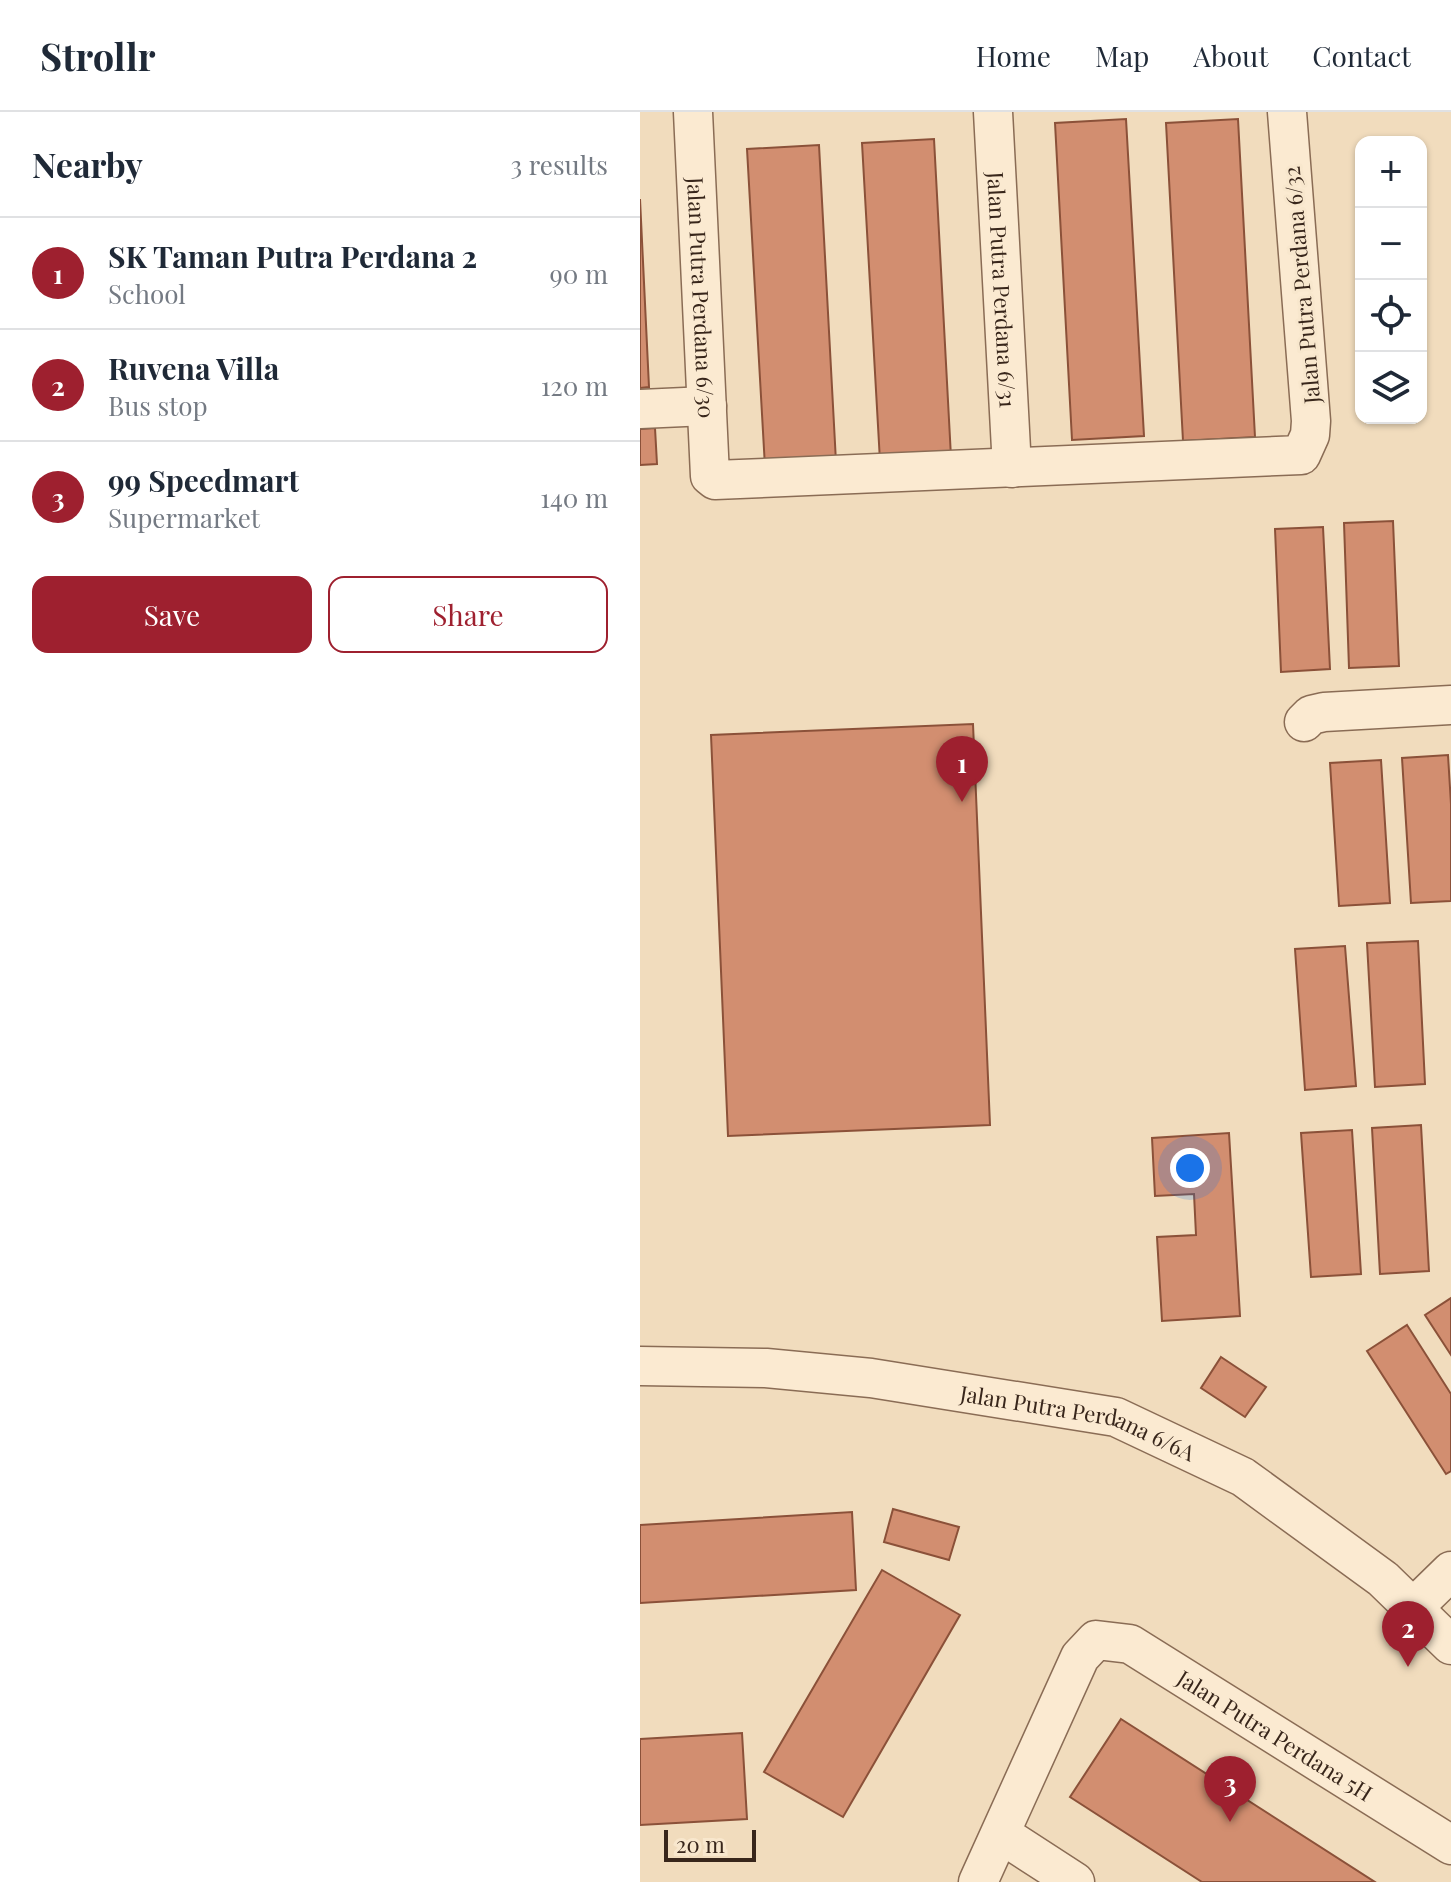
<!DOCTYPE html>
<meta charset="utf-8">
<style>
body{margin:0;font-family:"Playfair Display",serif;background:#f6f6f7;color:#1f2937}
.controls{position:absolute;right:24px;top:24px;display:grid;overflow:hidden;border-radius:16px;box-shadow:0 2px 6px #0004}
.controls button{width:72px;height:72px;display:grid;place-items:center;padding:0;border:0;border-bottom:2px solid #e0e1e3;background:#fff;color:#1f2937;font:40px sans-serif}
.scale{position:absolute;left:24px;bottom:20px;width:92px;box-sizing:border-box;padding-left:8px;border:4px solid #38261b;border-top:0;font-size:22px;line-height:28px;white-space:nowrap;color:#38261b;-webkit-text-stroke:6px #f8e7cd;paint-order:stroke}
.you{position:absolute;left:550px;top:1056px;width:28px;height:28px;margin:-20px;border:6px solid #fff;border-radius:50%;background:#1a73e8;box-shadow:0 0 0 12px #1a73e833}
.badge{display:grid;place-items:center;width:52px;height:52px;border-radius:50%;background:#9e202f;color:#fff;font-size:26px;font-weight:700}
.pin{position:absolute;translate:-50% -66px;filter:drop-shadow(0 2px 4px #0008)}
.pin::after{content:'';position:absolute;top:42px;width:28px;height:24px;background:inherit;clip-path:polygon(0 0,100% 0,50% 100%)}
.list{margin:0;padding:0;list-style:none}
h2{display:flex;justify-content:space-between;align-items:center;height:104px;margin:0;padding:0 32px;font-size:34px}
h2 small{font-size:26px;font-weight:400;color:#747a83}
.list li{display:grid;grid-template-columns:52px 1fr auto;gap:24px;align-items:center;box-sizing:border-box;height:112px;padding:0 32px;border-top:2px solid #e0e1e3}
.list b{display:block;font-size:30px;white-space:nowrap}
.list p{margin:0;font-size:26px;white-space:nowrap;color:#747a83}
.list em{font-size:26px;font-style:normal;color:#747a83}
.actions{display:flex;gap:16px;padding:24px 32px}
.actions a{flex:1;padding:18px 0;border:2px solid #9e202f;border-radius:16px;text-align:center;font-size:28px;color:#9e202f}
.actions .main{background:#9e202f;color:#fff}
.icon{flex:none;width:44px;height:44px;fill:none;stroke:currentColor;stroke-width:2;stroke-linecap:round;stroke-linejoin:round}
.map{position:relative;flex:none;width:811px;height:1770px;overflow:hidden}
header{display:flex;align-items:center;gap:48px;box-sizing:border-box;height:112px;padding:0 40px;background:#fff;border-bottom:2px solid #e0e1e3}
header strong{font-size:38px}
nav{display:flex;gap:44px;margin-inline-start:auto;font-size:28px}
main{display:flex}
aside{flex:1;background:#fff}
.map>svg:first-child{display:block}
.building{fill:#d28e70;stroke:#8b5139;stroke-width:2}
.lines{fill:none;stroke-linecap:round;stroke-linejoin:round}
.minor-casing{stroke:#8a6c55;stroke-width:41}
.minor{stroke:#fbead1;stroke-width:38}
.labels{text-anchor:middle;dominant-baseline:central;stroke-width:6;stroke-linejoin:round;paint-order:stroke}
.street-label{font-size:22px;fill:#38261b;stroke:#f8e7cd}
</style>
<header>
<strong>Strollr</strong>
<nav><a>Home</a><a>Map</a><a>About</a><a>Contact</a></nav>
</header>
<main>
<aside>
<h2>Nearby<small>3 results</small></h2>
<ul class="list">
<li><span class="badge">1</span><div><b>SK Taman Putra Perdana 2</b><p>School</p></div><em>90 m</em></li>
<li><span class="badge">2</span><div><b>Ruvena Villa</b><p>Bus stop</p></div><em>120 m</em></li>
<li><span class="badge">3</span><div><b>99 Speedmart</b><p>Supermarket</p></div><em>140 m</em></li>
</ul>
<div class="actions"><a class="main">Save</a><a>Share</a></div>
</aside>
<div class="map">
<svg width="811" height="1770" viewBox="0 0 811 1770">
<rect width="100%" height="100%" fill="#f1dcbd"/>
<path class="building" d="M 486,7 L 504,324 L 432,328 L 415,11 Z
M 598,7 L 615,325 L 543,329 L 526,11 Z
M 294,27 L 311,345 L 240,349 L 222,31 Z
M 179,33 L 196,350 L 125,355 L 107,37 Z
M 0,87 L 9,275 L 0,276 Z
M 15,316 L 17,352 L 0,353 L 0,317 Z
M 753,409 L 759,554 L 709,556 L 704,411 Z
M 683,415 L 690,557 L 641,560 L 635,417 Z
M 333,612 L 350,1013 L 88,1024 L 71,623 Z
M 808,643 L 811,692 L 811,789 L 771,791 L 762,646 Z
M 741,648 L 750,791 L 699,794 L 690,651 Z
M 778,829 L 785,972 L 735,975 L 727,831 Z
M 705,834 L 716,974 L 665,978 L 655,837 Z
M 781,1013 L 789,1159 L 740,1162 L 732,1016 Z
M 712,1018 L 721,1162 L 671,1165 L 661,1021 Z
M 589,1021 L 600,1204 L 522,1209 L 517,1125 L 556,1123 L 554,1082 L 515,1084 L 512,1026 Z
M 811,1186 L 811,1243 L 785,1203 Z
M 767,1213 L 811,1282 L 811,1359 L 806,1362 L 727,1239 Z
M 581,1245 L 626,1275 L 605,1305 L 561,1276 Z
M 253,1397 L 319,1415 L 309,1448 L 244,1430 Z
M 212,1400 L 216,1478 L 0,1491 L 0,1413 Z
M 242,1458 L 320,1503 L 203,1705 L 124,1660 Z
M 481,1607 L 735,1770 L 562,1770 L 430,1685 Z
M 102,1621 L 107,1707 L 0,1713 L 0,1627 Z"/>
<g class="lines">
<g class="minor-casing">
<g id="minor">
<path id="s1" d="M 53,0 L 70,364 L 75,368 L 661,343 L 670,323 L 671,309 L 647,0"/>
<path id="s2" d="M 353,0 L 372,356"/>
<path d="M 0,297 L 67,294"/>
<path d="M 664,610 L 671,603 L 684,600 L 811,593"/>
<path id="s3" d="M 0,1254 L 126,1256 L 231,1266 L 476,1305 L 603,1365 L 743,1467 L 811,1533"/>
<path d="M 773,1496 L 811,1459"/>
<path d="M 361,1722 L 435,1770"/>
<path id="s4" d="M 338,1770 L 440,1545 L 456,1528 L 490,1532 L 811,1733"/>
</g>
</g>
<use href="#minor" class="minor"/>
</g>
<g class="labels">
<g class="street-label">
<text transform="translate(661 173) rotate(-95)">Jalan Putra Perdana 6/32</text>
<text stroke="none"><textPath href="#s2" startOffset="178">Jalan Putra Perdana 6/31</textPath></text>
<text stroke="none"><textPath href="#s1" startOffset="186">Jalan Putra Perdana 6/30</textPath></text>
<text stroke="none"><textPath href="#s3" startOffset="444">Jalan Putra Perdana 6/6A</textPath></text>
<text stroke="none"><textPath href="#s4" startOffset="476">Jalan Putra Perdana 5H</textPath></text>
</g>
</g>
</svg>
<div class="controls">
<button>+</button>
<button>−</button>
<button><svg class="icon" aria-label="locate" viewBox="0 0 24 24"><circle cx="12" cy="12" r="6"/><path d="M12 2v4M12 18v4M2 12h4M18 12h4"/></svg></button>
<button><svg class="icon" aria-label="layers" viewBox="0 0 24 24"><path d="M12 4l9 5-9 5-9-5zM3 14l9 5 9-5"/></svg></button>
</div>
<div class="scale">20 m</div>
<div class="you"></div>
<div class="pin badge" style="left:322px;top:690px">1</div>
<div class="pin badge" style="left:768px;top:1555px">2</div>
<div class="pin badge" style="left:590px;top:1710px">3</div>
</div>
</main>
